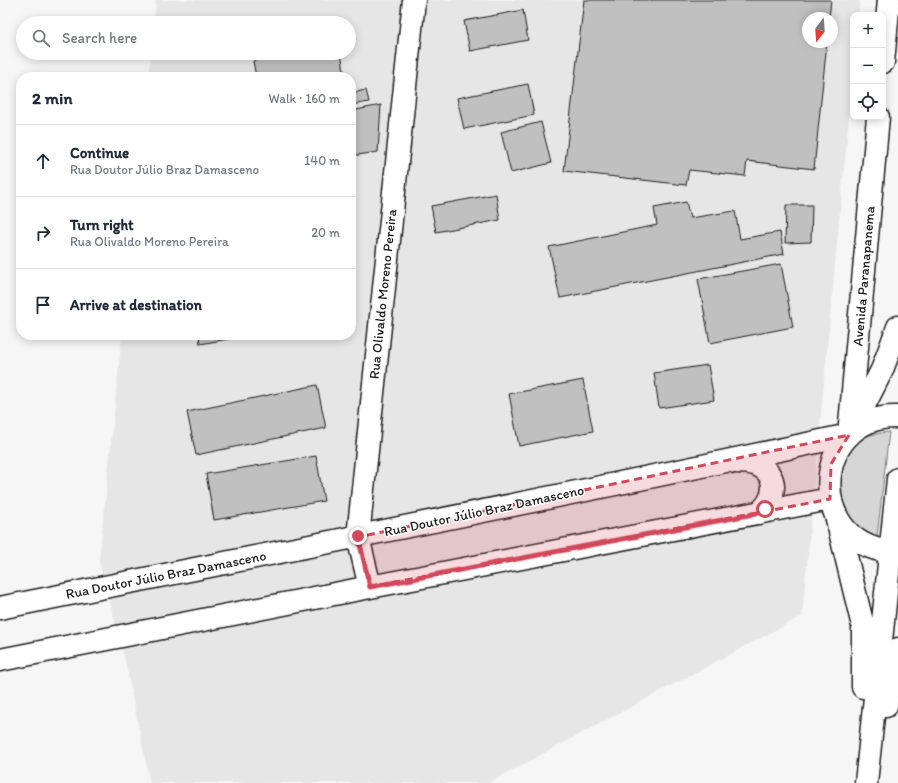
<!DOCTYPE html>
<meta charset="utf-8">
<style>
body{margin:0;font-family:Itim,sans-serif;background:#f2f2f3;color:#1f2937}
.controls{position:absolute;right:12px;top:12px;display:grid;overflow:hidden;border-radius:8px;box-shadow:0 2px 10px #0003}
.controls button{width:36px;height:36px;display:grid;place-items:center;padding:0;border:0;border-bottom:1px solid #e0e1e3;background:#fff;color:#1f2937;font:20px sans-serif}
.compass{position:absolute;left:802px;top:12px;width:36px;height:36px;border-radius:50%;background:#fff;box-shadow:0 2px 10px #0003;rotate:197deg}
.stop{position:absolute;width:12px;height:12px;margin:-9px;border:3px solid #d1495b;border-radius:50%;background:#fff}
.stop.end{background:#d1495b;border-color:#fff;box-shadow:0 1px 4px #0008}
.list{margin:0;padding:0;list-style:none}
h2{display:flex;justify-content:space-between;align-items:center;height:52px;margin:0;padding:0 16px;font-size:17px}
h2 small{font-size:13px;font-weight:400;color:#747a83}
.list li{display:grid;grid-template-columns:26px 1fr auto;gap:12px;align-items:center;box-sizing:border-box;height:72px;padding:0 16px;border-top:1px solid #e0e1e3}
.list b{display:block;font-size:15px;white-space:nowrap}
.list p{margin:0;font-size:13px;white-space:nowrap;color:#747a83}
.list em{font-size:13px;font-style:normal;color:#747a83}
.icon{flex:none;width:22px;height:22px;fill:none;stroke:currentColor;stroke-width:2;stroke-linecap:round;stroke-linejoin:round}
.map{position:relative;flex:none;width:898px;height:783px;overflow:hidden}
.search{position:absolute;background:#fff;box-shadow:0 2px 10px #0003;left:16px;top:16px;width:340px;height:44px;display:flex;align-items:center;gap:10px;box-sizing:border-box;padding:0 14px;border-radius:22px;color:#747a83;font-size:15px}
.panel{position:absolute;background:#fff;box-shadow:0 2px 10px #0003;left:16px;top:72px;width:340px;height:268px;border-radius:16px}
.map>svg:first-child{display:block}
.built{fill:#e6e6e6;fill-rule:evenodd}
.green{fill:#d6d6d6;stroke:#797979}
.building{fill:#c0c0c0;stroke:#1c1c1c}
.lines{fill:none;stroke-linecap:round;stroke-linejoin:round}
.minor-casing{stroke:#1c1c1c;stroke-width:25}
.highway-casing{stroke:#1c1c1c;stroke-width:25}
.minor{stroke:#fff;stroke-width:22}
.highway{stroke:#fff;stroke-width:22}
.route{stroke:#d1495b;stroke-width:5}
.marked{fill:#d1495b;fill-opacity:0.2;stroke:#d1495b;stroke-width:3;stroke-dasharray:8 5;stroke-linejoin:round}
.labels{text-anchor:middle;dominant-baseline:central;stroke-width:3;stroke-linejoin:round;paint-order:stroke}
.street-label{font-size:14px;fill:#1c1c1c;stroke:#fff}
</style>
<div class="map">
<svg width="898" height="783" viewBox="0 0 898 783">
<rect width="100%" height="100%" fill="#f6f6f6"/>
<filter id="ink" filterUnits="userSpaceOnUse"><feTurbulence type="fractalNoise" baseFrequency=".025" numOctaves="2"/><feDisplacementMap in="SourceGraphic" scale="8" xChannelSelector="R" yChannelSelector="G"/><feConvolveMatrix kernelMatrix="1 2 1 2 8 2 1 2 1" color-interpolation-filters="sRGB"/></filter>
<g filter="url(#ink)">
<path class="built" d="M 156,0 L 860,0 L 858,15 L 853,15 L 853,73 L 802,616 L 488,783 L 150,783 L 124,656 L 99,561 L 122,335 L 351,335 L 351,77 L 148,77 L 151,53 L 349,53 L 349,23 L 154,23 ZM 808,18 L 832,18 L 832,42 L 808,42 Z"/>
<path class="green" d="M 889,432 L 877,537 C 873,536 869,536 865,534 C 862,533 858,529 856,527 C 833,506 835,455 862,439 C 870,434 879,433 889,432 Z"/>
<path class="building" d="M 584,0 L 831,0 L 829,18 L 808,18 L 808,42 L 827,42 L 814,169 L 747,161 L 745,176 L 689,170 L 686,185 L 564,171 Z
M 523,10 L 528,40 L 470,51 L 464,21 Z
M 295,53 L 341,53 L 345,77 L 256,77 L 253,61 Z
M 528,84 L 534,115 L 464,129 L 457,98 Z
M 366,90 L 369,102 L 351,105 L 351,93 Z
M 381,105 L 378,152 L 351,156 L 351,111 Z
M 541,122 L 551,163 L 511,173 L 501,132 Z
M 496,194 L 500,220 L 436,232 L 431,206 Z
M 686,202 L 690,218 L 735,211 L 740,239 L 780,232 L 784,254 L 560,298 L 549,247 L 657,225 L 654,208 Z
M 786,205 L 812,205 L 811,242 L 785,243 Z
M 781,264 L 793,327 L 710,343 L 698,279 Z
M 199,335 L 251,335 L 200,344 Z
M 708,365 L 714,400 L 659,408 L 654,373 Z
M 583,380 L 593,431 L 519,446 L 509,394 Z
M 317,385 L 326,428 L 196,455 L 187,412 Z
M 316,456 L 324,501 L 214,520 L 206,474 Z"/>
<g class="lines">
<g class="minor-casing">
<path id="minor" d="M 883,62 L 889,0
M 898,417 C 809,414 804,551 898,552
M 735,462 C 742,462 750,462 757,465 C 780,475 776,499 759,513
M 370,587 L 358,537 L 414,0
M 0,608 C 283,551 567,496 849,435 L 878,117
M 0,660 L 370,587 L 830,499"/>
</g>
<g class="highway-casing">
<path id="highway" d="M 849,435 L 882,370 L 898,327
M 836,515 L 863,626 L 863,687
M 886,706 L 898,649
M 866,783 L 898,479"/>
</g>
<use href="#minor" class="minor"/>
<use href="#highway" class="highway"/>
</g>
</g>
<g class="lines" filter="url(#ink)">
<path class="route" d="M 358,536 L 370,587 L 759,513 L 765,509"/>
</g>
<path class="marked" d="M 849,435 L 831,464 L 830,499 L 370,587 L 358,537 Z"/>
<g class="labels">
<g class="street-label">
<text transform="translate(864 276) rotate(-85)">Avenida Paranapanema</text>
<text transform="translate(383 294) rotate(-84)">Rua Olivaldo Moreno Pereira</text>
<text transform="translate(484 511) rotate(-12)">Rua Doutor Júlio Braz Damasceno</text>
<text transform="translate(166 575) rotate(-11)">Rua Doutor Júlio Braz Damasceno</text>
</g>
</g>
</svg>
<div class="controls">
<button>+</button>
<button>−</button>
<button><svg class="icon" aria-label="locate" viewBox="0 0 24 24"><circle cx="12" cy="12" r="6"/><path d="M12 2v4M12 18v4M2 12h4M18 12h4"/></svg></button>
</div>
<svg class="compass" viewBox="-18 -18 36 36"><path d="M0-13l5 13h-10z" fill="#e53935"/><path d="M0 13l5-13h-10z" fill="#747a83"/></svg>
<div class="stop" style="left:765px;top:509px"></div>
<div class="stop end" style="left:358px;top:536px"></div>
<div class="search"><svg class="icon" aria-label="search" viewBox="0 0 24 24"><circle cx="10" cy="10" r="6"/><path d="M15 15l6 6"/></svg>Search here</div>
<section class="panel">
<h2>2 min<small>Walk · 160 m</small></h2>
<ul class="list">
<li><svg class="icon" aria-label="ahead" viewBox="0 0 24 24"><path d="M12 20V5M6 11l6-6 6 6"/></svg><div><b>Continue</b><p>Rua Doutor Júlio Braz Damasceno</p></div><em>140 m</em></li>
<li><svg class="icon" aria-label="right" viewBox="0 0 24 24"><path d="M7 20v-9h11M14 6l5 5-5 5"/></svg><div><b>Turn right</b><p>Rua Olivaldo Moreno Pereira</p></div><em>20 m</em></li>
<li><svg class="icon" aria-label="arrive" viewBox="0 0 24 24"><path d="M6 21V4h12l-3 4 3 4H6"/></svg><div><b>Arrive at destination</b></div></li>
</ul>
</section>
</div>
